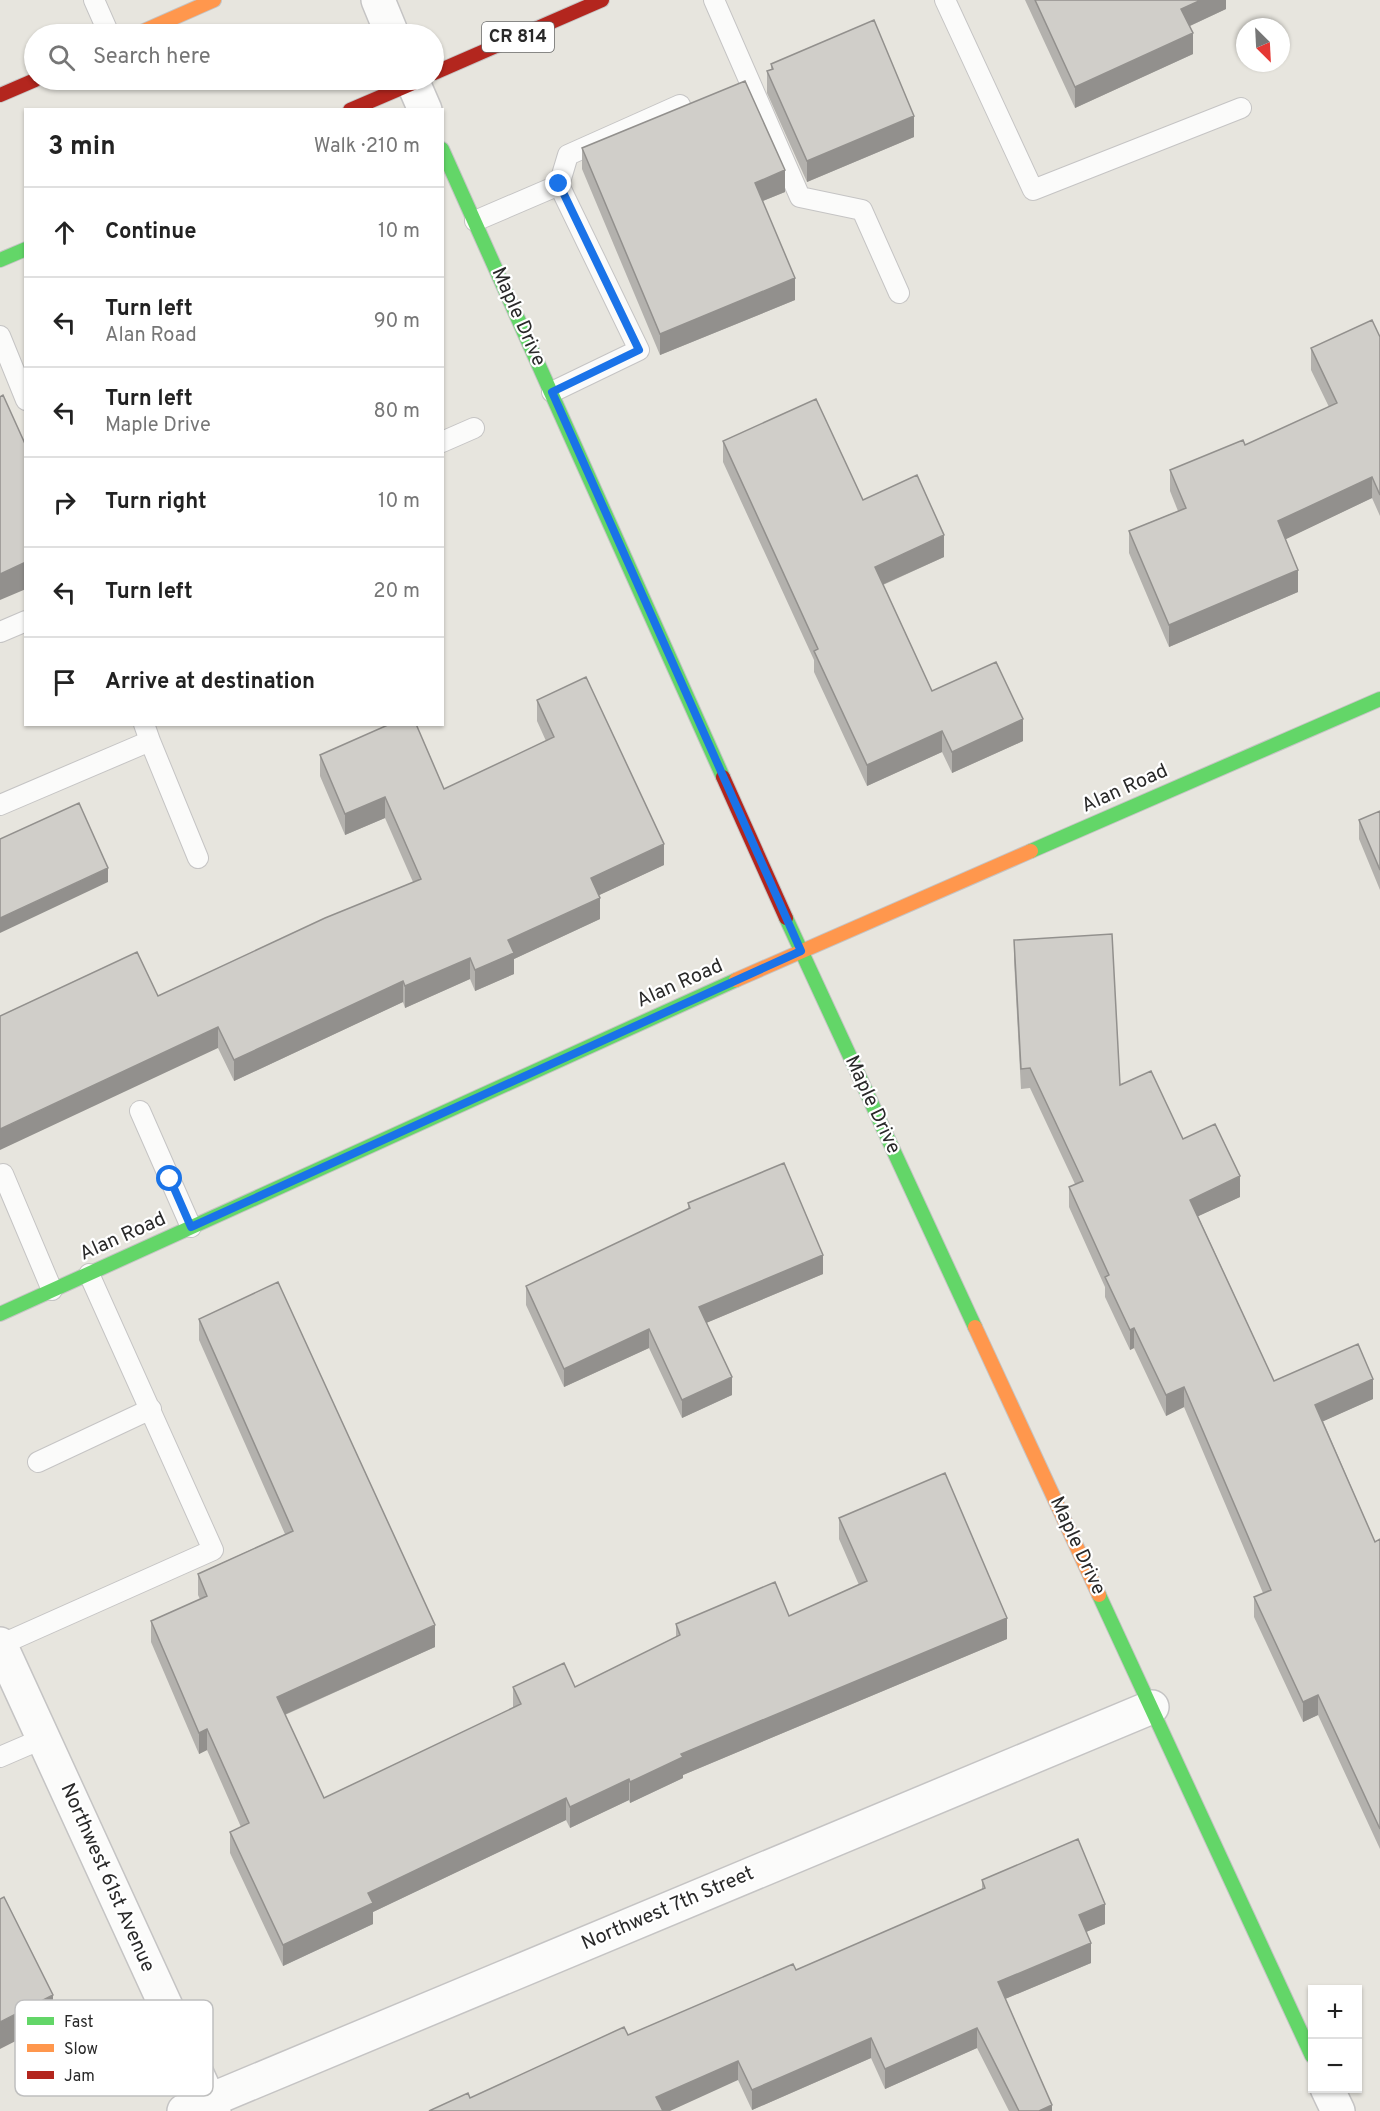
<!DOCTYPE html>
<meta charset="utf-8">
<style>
body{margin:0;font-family:Overpass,sans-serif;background:#f6f6f6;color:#222}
.controls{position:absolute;right:18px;bottom:18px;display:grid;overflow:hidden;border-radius:0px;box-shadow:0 2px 4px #0004}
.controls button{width:54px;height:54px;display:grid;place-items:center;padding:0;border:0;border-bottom:2px solid #e0e0e0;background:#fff;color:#222;font:30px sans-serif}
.compass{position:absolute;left:1236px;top:18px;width:54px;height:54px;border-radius:50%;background:#fff;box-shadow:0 2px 4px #0004;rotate:156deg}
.stop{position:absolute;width:18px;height:18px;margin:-14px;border:4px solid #1a73e8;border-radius:50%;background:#fff}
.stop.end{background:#1a73e8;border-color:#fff;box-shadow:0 2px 6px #0008}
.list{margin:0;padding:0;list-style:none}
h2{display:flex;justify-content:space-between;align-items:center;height:78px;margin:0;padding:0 24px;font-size:26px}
h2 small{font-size:20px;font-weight:400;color:#767676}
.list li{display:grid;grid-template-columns:39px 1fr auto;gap:18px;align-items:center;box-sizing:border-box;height:90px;padding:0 24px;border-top:2px solid #e0e0e0}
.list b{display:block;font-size:22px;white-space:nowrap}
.list p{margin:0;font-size:20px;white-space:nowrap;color:#767676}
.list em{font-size:20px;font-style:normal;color:#767676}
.icon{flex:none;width:33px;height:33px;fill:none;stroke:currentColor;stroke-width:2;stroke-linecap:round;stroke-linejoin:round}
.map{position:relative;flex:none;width:1380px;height:2111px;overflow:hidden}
.search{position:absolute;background:#fff;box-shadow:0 2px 4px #0004;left:24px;top:24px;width:420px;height:66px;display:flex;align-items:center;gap:15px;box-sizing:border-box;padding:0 21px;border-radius:33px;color:#767676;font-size:22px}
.panel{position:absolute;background:#fff;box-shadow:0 2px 4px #0004;left:24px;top:108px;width:420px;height:618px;border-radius:0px}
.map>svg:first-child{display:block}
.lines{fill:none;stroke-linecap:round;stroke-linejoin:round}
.lane-casing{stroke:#c5c4c4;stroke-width:22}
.street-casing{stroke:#c5c4c4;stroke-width:36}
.fast-casing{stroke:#c5c4c4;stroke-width:16}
.slow-casing{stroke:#c5c4c4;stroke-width:16}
.jam-casing{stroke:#c5c4c4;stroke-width:16}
.lane{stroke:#fbfbfa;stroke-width:20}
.street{stroke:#fbfbfa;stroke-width:33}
.fast{stroke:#63d668;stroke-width:14}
.slow{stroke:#ff974d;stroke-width:14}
.jam{stroke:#b3261e;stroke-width:14}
.wall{fill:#b3b1ad}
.shaded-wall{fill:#92908d}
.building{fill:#d0cec9;stroke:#92908d;stroke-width:1.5}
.route{stroke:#1a73e8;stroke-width:8}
.labels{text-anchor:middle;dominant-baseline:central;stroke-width:4.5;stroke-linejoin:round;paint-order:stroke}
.shield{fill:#fff;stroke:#696969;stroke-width:1.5}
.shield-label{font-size:18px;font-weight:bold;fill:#292929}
.street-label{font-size:20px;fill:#292929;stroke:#fff}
.key{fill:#fff;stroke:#bfbfbf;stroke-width:1.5}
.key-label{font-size:16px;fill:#292929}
</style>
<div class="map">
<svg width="1380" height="2111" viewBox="0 0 1380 2111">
<rect width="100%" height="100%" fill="#e7e5de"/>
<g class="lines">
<g class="lane-casing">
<path id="lane" d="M 94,0 L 109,34
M 714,0 L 800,197 L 862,210 L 899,293
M 945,0 L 1033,190 L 1241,108
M 559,185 L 568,155 L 680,105
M 475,221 L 559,185 L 639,350 L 552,392
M 0,336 L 26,400
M 442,442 L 474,428
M 0,632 L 26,621
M 150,741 L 198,858
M 0,805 L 150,741 L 144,724
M 140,1111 L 191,1227
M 3,1174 L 52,1290
M 38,1462 L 151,1409
M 0,1645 L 213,1550 L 89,1274
M 0,1757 L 44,1738"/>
</g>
<g class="street-casing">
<path id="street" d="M 378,0 L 392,34
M 412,80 L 425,110
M 0,1644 L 214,2111
M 1327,2088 L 1338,2111
M 184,2111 L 1152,1707"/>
</g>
<g class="fast-casing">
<path id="fast" d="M 442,149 L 723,777
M 0,260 L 26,249
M 1031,851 L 1380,699
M 786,918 L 975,1327
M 0,1314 L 736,980
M 1099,1595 L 1312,2056"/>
</g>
<g class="slow-casing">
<path id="slow" d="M 137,34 L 214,0
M 736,980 L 1031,851
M 975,1327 L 1099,1595"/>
</g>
<g class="jam-casing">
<path id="jam" d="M 434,73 L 602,0
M 0,95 L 35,80
M 350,110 L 420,80
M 723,777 L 786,918"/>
</g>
<use href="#lane" class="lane"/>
<use href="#street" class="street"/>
<use href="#fast" class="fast"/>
<use href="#slow" class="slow"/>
<use href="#jam" class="jam"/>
</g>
<path class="wall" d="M 1025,0 L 1226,0 L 1226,9 L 1190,26 L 1193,54 L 1075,108 Z
M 771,64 L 914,137 L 807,182 L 767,93 L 767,71 L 771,70 Z
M 582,148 L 785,192 L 763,201 L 795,300 L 660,355 L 582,169 Z
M 1380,337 L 1380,516 L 1372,498 L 1285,539 L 1298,592 L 1169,647 L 1129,553 L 1129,531 L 1178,511 L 1170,491 L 1170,470 L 1245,445 L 1329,407 L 1311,370 L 1311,348 Z
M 723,441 L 863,500 L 944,557 L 883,585 L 932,691 L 1023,741 L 952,773 L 942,752 L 867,786 L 814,672 L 814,660 L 723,462 Z
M 537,700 L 664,865 L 599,895 L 600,919 L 514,959 L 514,974 L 475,991 L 470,979 L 405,1008 L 403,1002 L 234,1081 L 218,1048 L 158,996 L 413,882 L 385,818 L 345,835 L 320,776 L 320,755 L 444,789 L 546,741 L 537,721 Z
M 1380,811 L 1380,890 L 1359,839 L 1359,820 Z
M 1014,940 L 1120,1085 L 1183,1139 L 1240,1197 L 1198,1216 L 1274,1381 L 1373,1399 L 1323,1421 L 1375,1542 L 1380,1539 L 1380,1849 L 1318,1715 L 1303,1722 L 1254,1617 L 1254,1597 L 1263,1593 L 1184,1407 L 1166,1416 L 1134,1348 L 1130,1350 L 1105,1297 L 1105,1287 L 1069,1207 L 1069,1187 L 1075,1184 L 1030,1088 L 1021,1089 L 1014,960 Z
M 688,1203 L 823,1274 L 706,1323 L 732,1395 L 682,1418 L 649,1348 L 564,1387 L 526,1305 L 526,1286 L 688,1209 Z
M 199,1319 L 435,1647 L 285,1715 L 324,1798 L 513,1708 L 513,1687 L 575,1687 L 676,1637 L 676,1624 L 789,1616 L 859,1585 L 839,1539 L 839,1518 L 1007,1639 L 683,1775 L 683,1778 L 630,1803 L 629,1800 L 570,1828 L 566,1820 L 373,1912 L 373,1924 L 283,1966 L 230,1853 L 230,1832 L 241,1827 L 207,1750 L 199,1754 L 151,1642 L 151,1621 L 200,1599 L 198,1595 L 198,1574 L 285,1534 L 199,1340 Z
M 982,1880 L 1105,1924 L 1086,1932 L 1091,1963 L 1005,1999 L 1052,2111 L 1009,2111 L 977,2048 L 885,2089 L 871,2058 L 752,2110 L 738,2080 L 470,2098 L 628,2035 L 796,1970 L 982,1890 Z"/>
<path class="shaded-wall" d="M 1201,0 L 1226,0 L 1226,9 L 1181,30 L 1181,9 Z
M 1193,33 L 1193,54 L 1075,108 L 1075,87 Z
M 914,116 L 914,137 L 807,182 L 807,161 Z
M 785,170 L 785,192 L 755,204 L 755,183 Z
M 795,278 L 795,300 L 660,355 L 660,334 Z
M 1372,477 L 1372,498 L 1278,543 L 1278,521 Z
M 944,535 L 944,557 L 875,588 L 875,567 Z
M 26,562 L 26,589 L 0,600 L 0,574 Z
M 1298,570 L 1298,592 L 1169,647 L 1169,625 Z
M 1023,719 L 1023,741 L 952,773 L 952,752 Z
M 942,731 L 942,752 L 867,786 L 867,765 Z
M 385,797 L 385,818 L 345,835 L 345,814 Z
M 664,844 L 664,865 L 591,899 L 591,878 Z
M 108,868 L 108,882 L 0,933 L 0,918 Z
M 600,898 L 600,919 L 514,959 L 514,974 L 475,991 L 475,970 L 508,940 Z
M 470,958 L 470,979 L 405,1008 L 405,986 Z
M 403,981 L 403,1002 L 234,1081 L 234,1060 Z
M 218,1027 L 218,1048 L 0,1150 L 0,1129 Z
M 1240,1176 L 1240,1197 L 1190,1220 L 1190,1200 Z
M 823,1255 L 823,1274 L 699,1326 L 699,1307 Z
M 1134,1328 L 1134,1348 L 1130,1350 L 1130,1330 Z
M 649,1329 L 649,1348 L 564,1387 L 564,1369 Z
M 732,1377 L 732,1395 L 682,1418 L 682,1400 Z
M 1373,1379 L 1373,1399 L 1315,1425 L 1315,1405 Z
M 1184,1387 L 1184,1407 L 1166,1416 L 1166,1395 Z
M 1007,1618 L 1007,1639 L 683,1775 L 683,1778 L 630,1803 L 630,1782 L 681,1754 Z
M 435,1625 L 435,1647 L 277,1718 L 277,1697 Z
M 1318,1695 L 1318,1715 L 1303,1722 L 1303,1702 Z
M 207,1729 L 207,1750 L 199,1754 L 199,1733 Z
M 629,1779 L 629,1800 L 570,1828 L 570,1807 Z
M 566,1798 L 566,1820 L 373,1912 L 373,1924 L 283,1966 L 283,1945 L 368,1893 Z
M 1105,1904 L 1105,1924 L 1079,1935 L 1079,1915 Z
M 1091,1943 L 1091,1963 L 998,2002 L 998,1982 Z
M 53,1995 L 53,2022 L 0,2049 L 0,2022 Z
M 977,2028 L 977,2048 L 885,2089 L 885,2069 Z
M 871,2038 L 871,2058 L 752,2110 L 752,2090 Z
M 738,2061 L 738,2080 L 670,2111 L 656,2111 L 656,2097 Z
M 1052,2105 L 1052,2111 L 1039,2111 Z"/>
<path class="building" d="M 1035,0 L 1201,0 L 1181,9 L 1193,33 L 1075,87 Z
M 874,20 L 914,116 L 807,161 L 767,71 L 773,69 L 771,64 Z
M 745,81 L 785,170 L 755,183 L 795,278 L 660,334 L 582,148 Z
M 1372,320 L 1380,337 L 1380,495 L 1372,477 L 1278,521 L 1298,570 L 1169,625 L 1129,531 L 1186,508 L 1170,470 L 1243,440 L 1245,445 L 1337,403 L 1311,348 Z
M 3,395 L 26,446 L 26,562 L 0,574 L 0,397 Z
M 816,399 L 863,500 L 917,475 L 944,535 L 875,567 L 932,691 L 996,662 L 1023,719 L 952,752 L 942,731 L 867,765 L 814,651 L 818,649 L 723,441 Z
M 586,677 L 664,844 L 591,878 L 600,898 L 508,940 L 514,953 L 475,970 L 470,958 L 405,986 L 403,981 L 234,1060 L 218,1027 L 0,1129 L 0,1016 L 137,952 L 158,996 L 325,918 L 421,879 L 385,797 L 345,814 L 320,755 L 390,724 L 416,724 L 444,789 L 554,737 L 537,700 Z
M 79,803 L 108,868 L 0,918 L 0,839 Z
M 1380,811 L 1380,870 L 1359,820 Z
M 1112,934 L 1120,1085 L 1151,1071 L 1183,1139 L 1215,1124 L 1240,1176 L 1190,1200 L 1274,1381 L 1358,1344 L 1373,1379 L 1315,1405 L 1375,1542 L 1380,1539 L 1380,1829 L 1318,1695 L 1303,1702 L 1254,1597 L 1271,1590 L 1184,1387 L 1166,1395 L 1134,1328 L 1130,1330 L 1105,1277 L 1109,1275 L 1069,1187 L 1083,1181 L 1030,1068 L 1021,1069 L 1014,940 Z
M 784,1163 L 823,1255 L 699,1307 L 732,1377 L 682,1400 L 649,1329 L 564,1369 L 526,1286 L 690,1208 L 688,1203 Z
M 278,1282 L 435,1625 L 277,1697 L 324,1798 L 521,1704 L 513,1687 L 564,1663 L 575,1687 L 680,1635 L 676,1624 L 775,1582 L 789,1616 L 867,1581 L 839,1518 L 945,1473 L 1007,1618 L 681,1754 L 683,1757 L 630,1782 L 629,1779 L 570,1807 L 566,1798 L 368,1893 L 373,1903 L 283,1945 L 230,1832 L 249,1823 L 207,1729 L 199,1733 L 151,1621 L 207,1596 L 198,1574 L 293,1531 L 199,1319 Z
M 1078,1839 L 1105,1904 L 1079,1915 L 1091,1943 L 998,1982 L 1052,2105 L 1039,2111 L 1019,2111 L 977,2028 L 885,2069 L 871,2038 L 752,2090 L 738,2061 L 656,2097 L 663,2111 L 429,2111 L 468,2093 L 470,2098 L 624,2027 L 628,2035 L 793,1964 L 796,1970 L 985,1888 L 982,1880 Z
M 4,1897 L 53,1995 L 0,2022 L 0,1899 Z"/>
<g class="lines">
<path class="route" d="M 170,1179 L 191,1227 L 801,951 L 552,392 L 639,350 L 559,184"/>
</g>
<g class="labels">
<rect class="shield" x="482" y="22" width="72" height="30" rx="4.5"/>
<g class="shield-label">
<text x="518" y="37">CR 814</text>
</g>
<g class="street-label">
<text transform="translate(518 317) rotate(66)">Maple Drive</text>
<text transform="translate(1125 789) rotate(-24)">Alan Road</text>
<text transform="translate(680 984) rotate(-24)">Alan Road</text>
<text transform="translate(872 1105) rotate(65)">Maple Drive</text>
<text transform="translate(123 1237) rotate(-24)">Alan Road</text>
<text transform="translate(1077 1546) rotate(65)">Maple Drive</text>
<text transform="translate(107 1878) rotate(66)">Northwest 61st Avenue</text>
<text transform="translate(668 1909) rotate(-23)">Northwest 7th Street</text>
</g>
</g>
<rect x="15" y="2000" width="198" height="96" rx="9" class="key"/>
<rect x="27" y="2017" width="27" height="8" fill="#63d668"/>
<rect x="27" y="2044" width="27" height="8" fill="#ff974d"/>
<rect x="27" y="2071" width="27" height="8" fill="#b3261e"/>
<g class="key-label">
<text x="64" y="2027">Fast</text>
<text x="64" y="2054">Slow</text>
<text x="64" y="2081">Jam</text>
</g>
</svg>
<div class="controls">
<button>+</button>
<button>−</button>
</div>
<svg class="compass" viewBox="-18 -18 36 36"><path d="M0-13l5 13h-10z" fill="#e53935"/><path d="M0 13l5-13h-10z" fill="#767676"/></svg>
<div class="stop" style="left:170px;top:1179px"></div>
<div class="stop end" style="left:559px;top:184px"></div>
<div class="search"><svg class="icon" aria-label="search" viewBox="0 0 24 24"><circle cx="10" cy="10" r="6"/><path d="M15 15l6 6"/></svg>Search here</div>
<section class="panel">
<h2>3 min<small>Walk · 210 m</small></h2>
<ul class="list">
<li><svg class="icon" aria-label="ahead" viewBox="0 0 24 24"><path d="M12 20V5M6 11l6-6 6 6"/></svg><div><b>Continue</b></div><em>10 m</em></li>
<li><svg class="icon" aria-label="left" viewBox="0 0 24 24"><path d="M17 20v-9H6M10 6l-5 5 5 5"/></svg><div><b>Turn left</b><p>Alan Road</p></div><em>90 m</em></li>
<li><svg class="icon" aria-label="left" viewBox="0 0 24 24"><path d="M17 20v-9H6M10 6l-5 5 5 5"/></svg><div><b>Turn left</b><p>Maple Drive</p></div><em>80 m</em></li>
<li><svg class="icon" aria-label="right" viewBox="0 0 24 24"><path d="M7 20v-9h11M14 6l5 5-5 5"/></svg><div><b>Turn right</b></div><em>10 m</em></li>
<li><svg class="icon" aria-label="left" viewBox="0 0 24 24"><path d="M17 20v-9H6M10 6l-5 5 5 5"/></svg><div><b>Turn left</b></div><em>20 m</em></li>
<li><svg class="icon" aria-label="arrive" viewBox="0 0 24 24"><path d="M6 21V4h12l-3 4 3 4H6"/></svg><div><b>Arrive at destination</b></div></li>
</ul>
</section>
</div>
